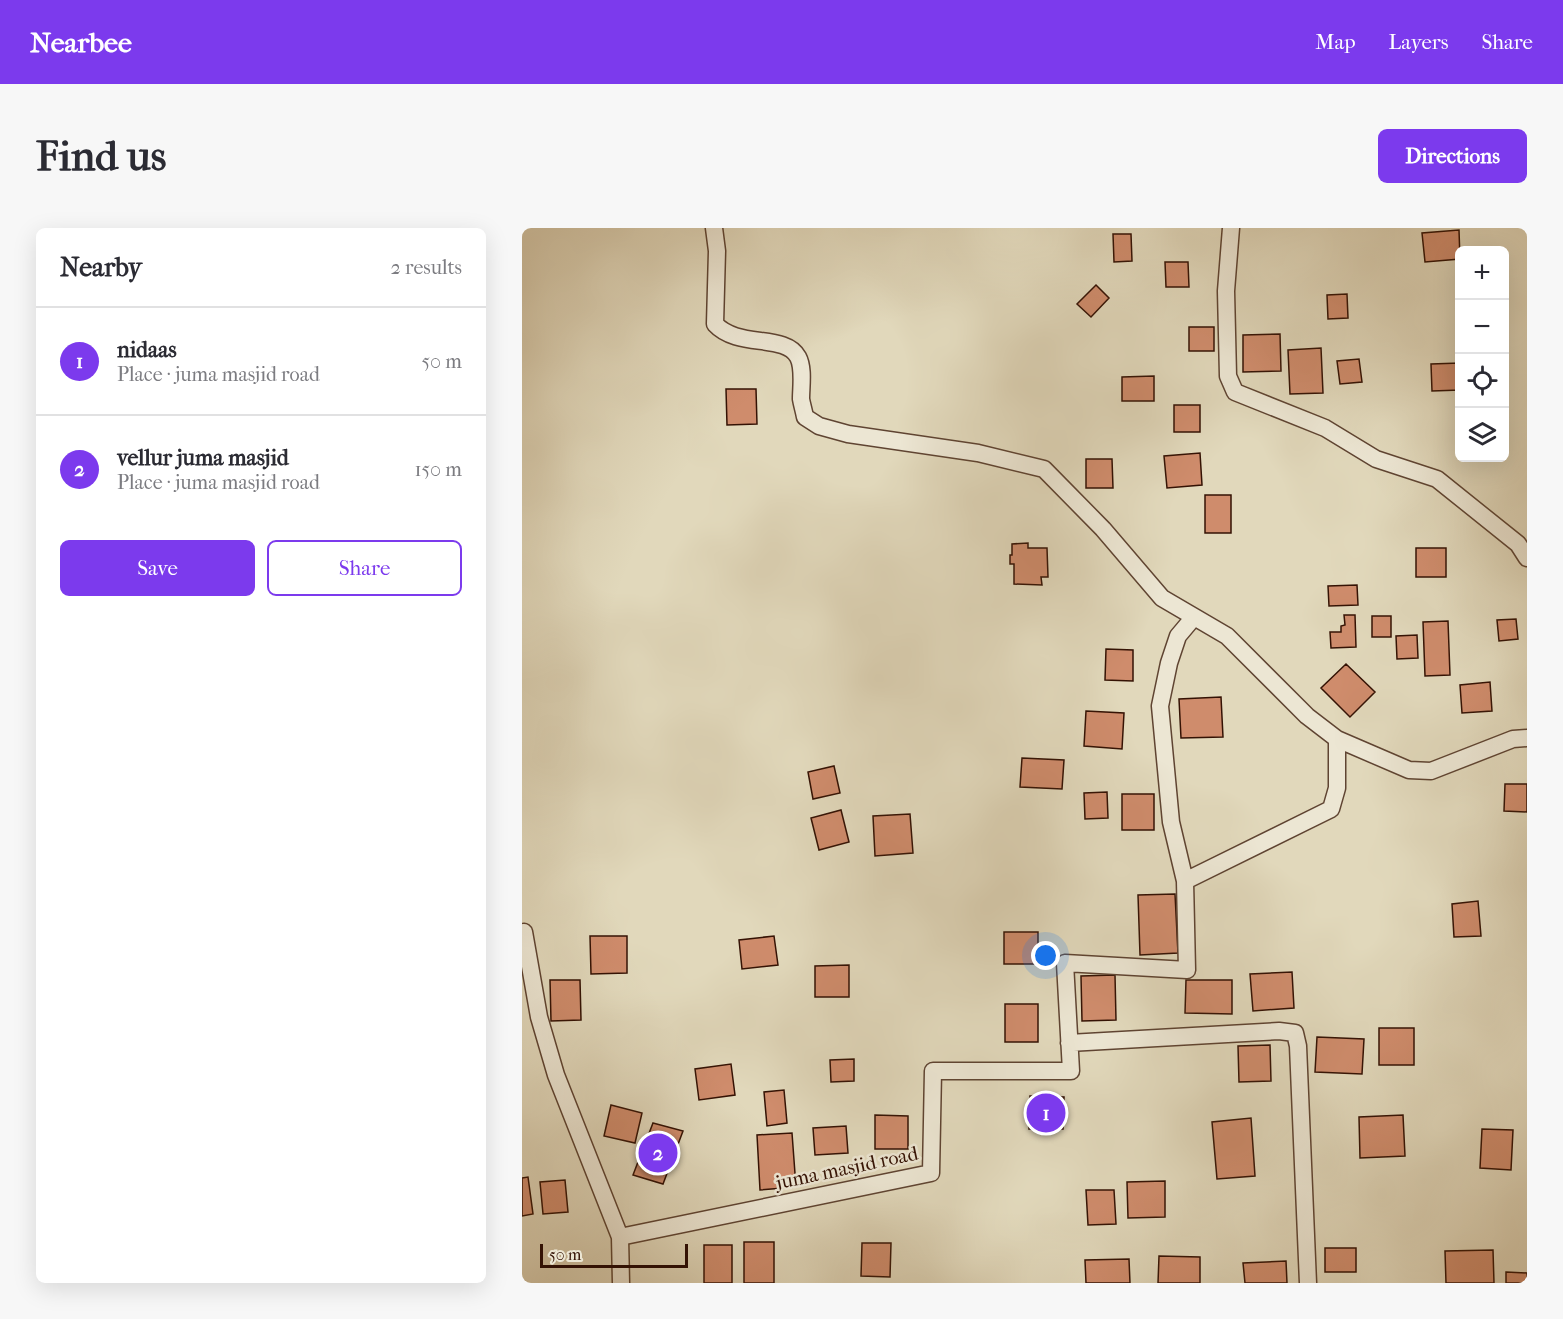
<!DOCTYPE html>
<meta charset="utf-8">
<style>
body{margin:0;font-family:"IM FELL French Canon",serif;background:#f7f7f7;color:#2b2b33}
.controls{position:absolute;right:18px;top:18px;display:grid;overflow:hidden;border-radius:9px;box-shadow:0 6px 24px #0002}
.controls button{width:54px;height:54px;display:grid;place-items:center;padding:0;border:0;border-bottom:2px solid #e1e1e2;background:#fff;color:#2b2b33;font:30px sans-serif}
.scale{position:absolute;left:18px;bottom:15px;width:148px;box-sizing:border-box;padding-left:6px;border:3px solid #341204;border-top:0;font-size:16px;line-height:21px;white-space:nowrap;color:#341204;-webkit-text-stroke:4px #ece6d3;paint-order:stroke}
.you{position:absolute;left:524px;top:728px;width:21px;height:21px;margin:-15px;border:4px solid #fff;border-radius:50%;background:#1a73e8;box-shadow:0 0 0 9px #1a73e833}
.badge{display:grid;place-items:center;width:39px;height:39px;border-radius:50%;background:#7c3aed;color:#fff;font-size:20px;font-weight:700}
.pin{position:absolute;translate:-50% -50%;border:3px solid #fff;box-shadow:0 2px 6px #0006}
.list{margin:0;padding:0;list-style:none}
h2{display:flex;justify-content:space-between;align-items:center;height:78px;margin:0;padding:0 24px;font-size:26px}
h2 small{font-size:20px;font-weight:400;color:#7c7c81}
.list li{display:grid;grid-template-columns:39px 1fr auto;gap:18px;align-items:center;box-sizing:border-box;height:108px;padding:0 24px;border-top:2px solid #e1e1e2}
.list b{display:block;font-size:22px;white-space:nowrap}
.list p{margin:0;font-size:20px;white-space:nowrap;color:#7c7c81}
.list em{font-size:20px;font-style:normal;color:#7c7c81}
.actions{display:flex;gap:12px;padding:18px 24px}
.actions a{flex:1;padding:14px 0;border:2px solid #7c3aed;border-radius:9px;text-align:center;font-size:21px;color:#7c3aed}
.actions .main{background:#7c3aed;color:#fff}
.icon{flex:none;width:33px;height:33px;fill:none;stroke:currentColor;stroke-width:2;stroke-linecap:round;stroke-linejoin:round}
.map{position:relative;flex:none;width:1005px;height:1055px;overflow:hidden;border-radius:9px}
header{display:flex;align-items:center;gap:36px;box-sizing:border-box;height:84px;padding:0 30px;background:#7c3aed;color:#fff}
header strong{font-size:28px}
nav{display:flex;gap:33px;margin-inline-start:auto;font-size:21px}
.intro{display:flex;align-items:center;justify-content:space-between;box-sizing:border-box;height:144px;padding:0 36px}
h1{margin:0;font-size:42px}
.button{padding:15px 27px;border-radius:9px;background:#7c3aed;color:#fff;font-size:21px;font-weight:700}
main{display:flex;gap:36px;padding:0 36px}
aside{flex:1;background:#fff;border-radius:9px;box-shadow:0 6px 24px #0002}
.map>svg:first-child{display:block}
.building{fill:#cf8c6c;stroke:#341204;stroke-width:1.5}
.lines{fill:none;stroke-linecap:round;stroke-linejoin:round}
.minor-casing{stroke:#5f4432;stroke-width:19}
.minor{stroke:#ece6d3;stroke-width:16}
.labels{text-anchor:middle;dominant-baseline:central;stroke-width:5;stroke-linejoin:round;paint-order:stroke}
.street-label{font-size:20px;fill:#341204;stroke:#ece6d3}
</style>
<header>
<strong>Nearbee</strong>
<nav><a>Map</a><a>Layers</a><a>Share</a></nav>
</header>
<div class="intro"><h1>Find us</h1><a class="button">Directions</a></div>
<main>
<aside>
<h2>Nearby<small>2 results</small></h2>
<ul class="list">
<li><span class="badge">1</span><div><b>nidaas</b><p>Place · juma masjid road</p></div><em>50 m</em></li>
<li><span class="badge">2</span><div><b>vellur juma masjid</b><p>Place · juma masjid road</p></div><em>150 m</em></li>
</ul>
<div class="actions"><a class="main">Save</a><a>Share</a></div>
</aside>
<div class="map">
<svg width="1005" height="1055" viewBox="0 0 1005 1055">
<rect width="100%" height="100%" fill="#e1d8bb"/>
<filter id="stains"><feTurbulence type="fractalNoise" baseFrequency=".00333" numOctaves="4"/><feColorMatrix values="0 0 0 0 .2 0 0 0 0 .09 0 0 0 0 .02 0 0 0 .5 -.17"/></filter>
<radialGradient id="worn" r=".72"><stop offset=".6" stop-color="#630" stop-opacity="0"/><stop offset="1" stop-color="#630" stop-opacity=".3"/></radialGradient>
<path class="building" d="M 937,2 L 938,31 L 903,34 L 900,5 Z
M 591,6 L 609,6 L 610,33 L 592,34 Z
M 643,34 L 666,34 L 667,59 L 644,59 Z
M 574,57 L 587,70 L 569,89 L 555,76 Z
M 825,66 L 826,90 L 806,91 L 805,67 Z
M 667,99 L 692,99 L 692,123 L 667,123 Z
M 758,106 L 759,143 L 721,144 L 721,107 Z
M 799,120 L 801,165 L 768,166 L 766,122 Z
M 837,131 L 840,154 L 818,156 L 815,133 Z
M 938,135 L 938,162 L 910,163 L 909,136 Z
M 632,148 L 632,173 L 600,173 L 600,149 Z
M 204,161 L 234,161 L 235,196 L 205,197 Z
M 652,177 L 678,177 L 678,204 L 652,204 Z
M 678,225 L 680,257 L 645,260 L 642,228 Z
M 564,231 L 590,231 L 591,260 L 564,260 Z
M 683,267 L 709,267 L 709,305 L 683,305 Z
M 506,315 L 506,320 L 525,320 L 526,349 L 519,349 L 520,357 L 492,356 L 492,336 L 488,336 L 488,327 L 490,327 L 490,316 Z
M 894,320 L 924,320 L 924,349 L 894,349 Z
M 835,357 L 836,377 L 807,378 L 806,358 Z
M 822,387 L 833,387 L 834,419 L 809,420 L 808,404 L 819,404 L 819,398 L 823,397 Z
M 850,388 L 869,388 L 869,409 L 850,409 Z
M 994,391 L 996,411 L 977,413 L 975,392 Z
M 926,393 L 928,447 L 903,448 L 901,394 Z
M 895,407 L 896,430 L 875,431 L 874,408 Z
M 584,421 L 611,422 L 611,453 L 583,452 Z
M 824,436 L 853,464 L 828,489 L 799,460 Z
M 968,454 L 970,483 L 940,485 L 938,457 Z
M 699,469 L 701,509 L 659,510 L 657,471 Z
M 564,483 L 602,485 L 600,521 L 562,518 Z
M 500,530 L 542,532 L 540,561 L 498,559 Z
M 312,538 L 318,565 L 291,571 L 286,544 Z
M 983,556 L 1005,556 L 1005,584 L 982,583 Z
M 585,564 L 586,590 L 563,591 L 562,565 Z
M 600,566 L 632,566 L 632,602 L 600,602 Z
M 319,582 L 327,614 L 297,622 L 289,590 Z
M 388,586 L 391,625 L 353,628 L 351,588 Z
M 653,666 L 656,725 L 618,727 L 616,667 Z
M 956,673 L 959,708 L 932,709 L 930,676 Z
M 482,704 L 516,704 L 516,736 L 482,736 Z
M 68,708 L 105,708 L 105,745 L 69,746 Z
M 252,708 L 256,737 L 220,741 L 217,712 Z
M 327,737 L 327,769 L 293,769 L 293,738 Z
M 770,744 L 772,780 L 731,783 L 728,746 Z
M 593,747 L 594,792 L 560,793 L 559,748 Z
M 28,752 L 58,752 L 59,792 L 29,793 Z
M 664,752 L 710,752 L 710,786 L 663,785 Z
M 483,776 L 516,776 L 516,814 L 483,814 Z
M 857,800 L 892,800 L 892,837 L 857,837 Z
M 795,809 L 842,811 L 840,846 L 793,844 Z
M 748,817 L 749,853 L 717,854 L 716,818 Z
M 332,831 L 332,853 L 309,854 L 308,832 Z
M 209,836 L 213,867 L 177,872 L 173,841 Z
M 262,862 L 265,895 L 245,898 L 242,864 Z
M 508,868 L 542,869 L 541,901 L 507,901 Z
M 89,877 L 120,885 L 113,915 L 82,908 Z
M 353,887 L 386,888 L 386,921 L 353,921 Z
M 881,887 L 883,928 L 838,930 L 837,889 Z
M 729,890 L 733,948 L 695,951 L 690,894 Z
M 131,895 L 161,903 L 141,956 L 111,947 Z
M 131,895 L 161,903 L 141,956 L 111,947 Z
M 324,898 L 326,925 L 293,927 L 291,900 Z
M 960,901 L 991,902 L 989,942 L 958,940 Z
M 270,905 L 274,959 L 238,962 L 235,907 Z
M 6,949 L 11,986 L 0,988 L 0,950 Z
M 43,952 L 46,984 L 21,986 L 18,954 Z
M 643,953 L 643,989 L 606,990 L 605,954 Z
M 564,962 L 592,962 L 594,996 L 566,997 Z
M 222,1014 L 252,1014 L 252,1055 L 222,1055 Z
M 340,1015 L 369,1015 L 368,1049 L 339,1048 Z
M 182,1017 L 210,1017 L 210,1055 L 182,1055 Z
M 803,1020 L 834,1020 L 834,1044 L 803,1044 Z
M 971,1022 L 972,1055 L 924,1055 L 923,1023 Z
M 637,1028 L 678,1029 L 678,1055 L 636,1055 Z
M 607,1031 L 608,1055 L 564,1055 L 563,1032 Z
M 764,1033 L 765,1055 L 723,1055 L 721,1035 Z
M 984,1044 L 1005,1045 L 1005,1055 L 984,1055 Z"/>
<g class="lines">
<g class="minor-casing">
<path id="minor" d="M 192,0 L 195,23 L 193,96 C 216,121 263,105 276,129 C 282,140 279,159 279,171 C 280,177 282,183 283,189 L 297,198 L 326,206 L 456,225 L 522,241 L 581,301 L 640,370 L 705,408 L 785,488 L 815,511
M 709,0 L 704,63 L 706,148 L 713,164 L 803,200 L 854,231 L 915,251 L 996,316 L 1005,330
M 663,653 L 649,594 L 638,478 L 647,435 L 656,408 L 672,389
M 2,704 L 17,789 L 34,847 L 98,1009
M 547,815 L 757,803 L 773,805 L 776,818 L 786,1055
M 99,1055 L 98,1009 L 409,945 L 411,843 L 549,843 L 543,735 L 665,742 L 663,653 L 809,581 L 815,560 L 815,511 L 887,542 L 909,543 L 991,511 L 1005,510"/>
</g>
<use href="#minor" class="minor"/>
</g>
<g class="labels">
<g class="street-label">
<text transform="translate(325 940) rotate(-12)">juma masjid road</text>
</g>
</g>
<rect width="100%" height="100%" filter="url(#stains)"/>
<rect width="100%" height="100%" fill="url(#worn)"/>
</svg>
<div class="controls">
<button>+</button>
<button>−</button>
<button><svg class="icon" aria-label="locate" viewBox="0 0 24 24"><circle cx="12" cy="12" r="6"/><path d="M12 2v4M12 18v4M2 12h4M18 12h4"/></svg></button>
<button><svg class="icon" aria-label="layers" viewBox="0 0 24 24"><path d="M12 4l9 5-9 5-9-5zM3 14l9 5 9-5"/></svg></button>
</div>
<div class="scale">50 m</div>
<div class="you"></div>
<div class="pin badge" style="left:524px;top:885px">1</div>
<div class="pin badge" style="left:136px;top:925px">2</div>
</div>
</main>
